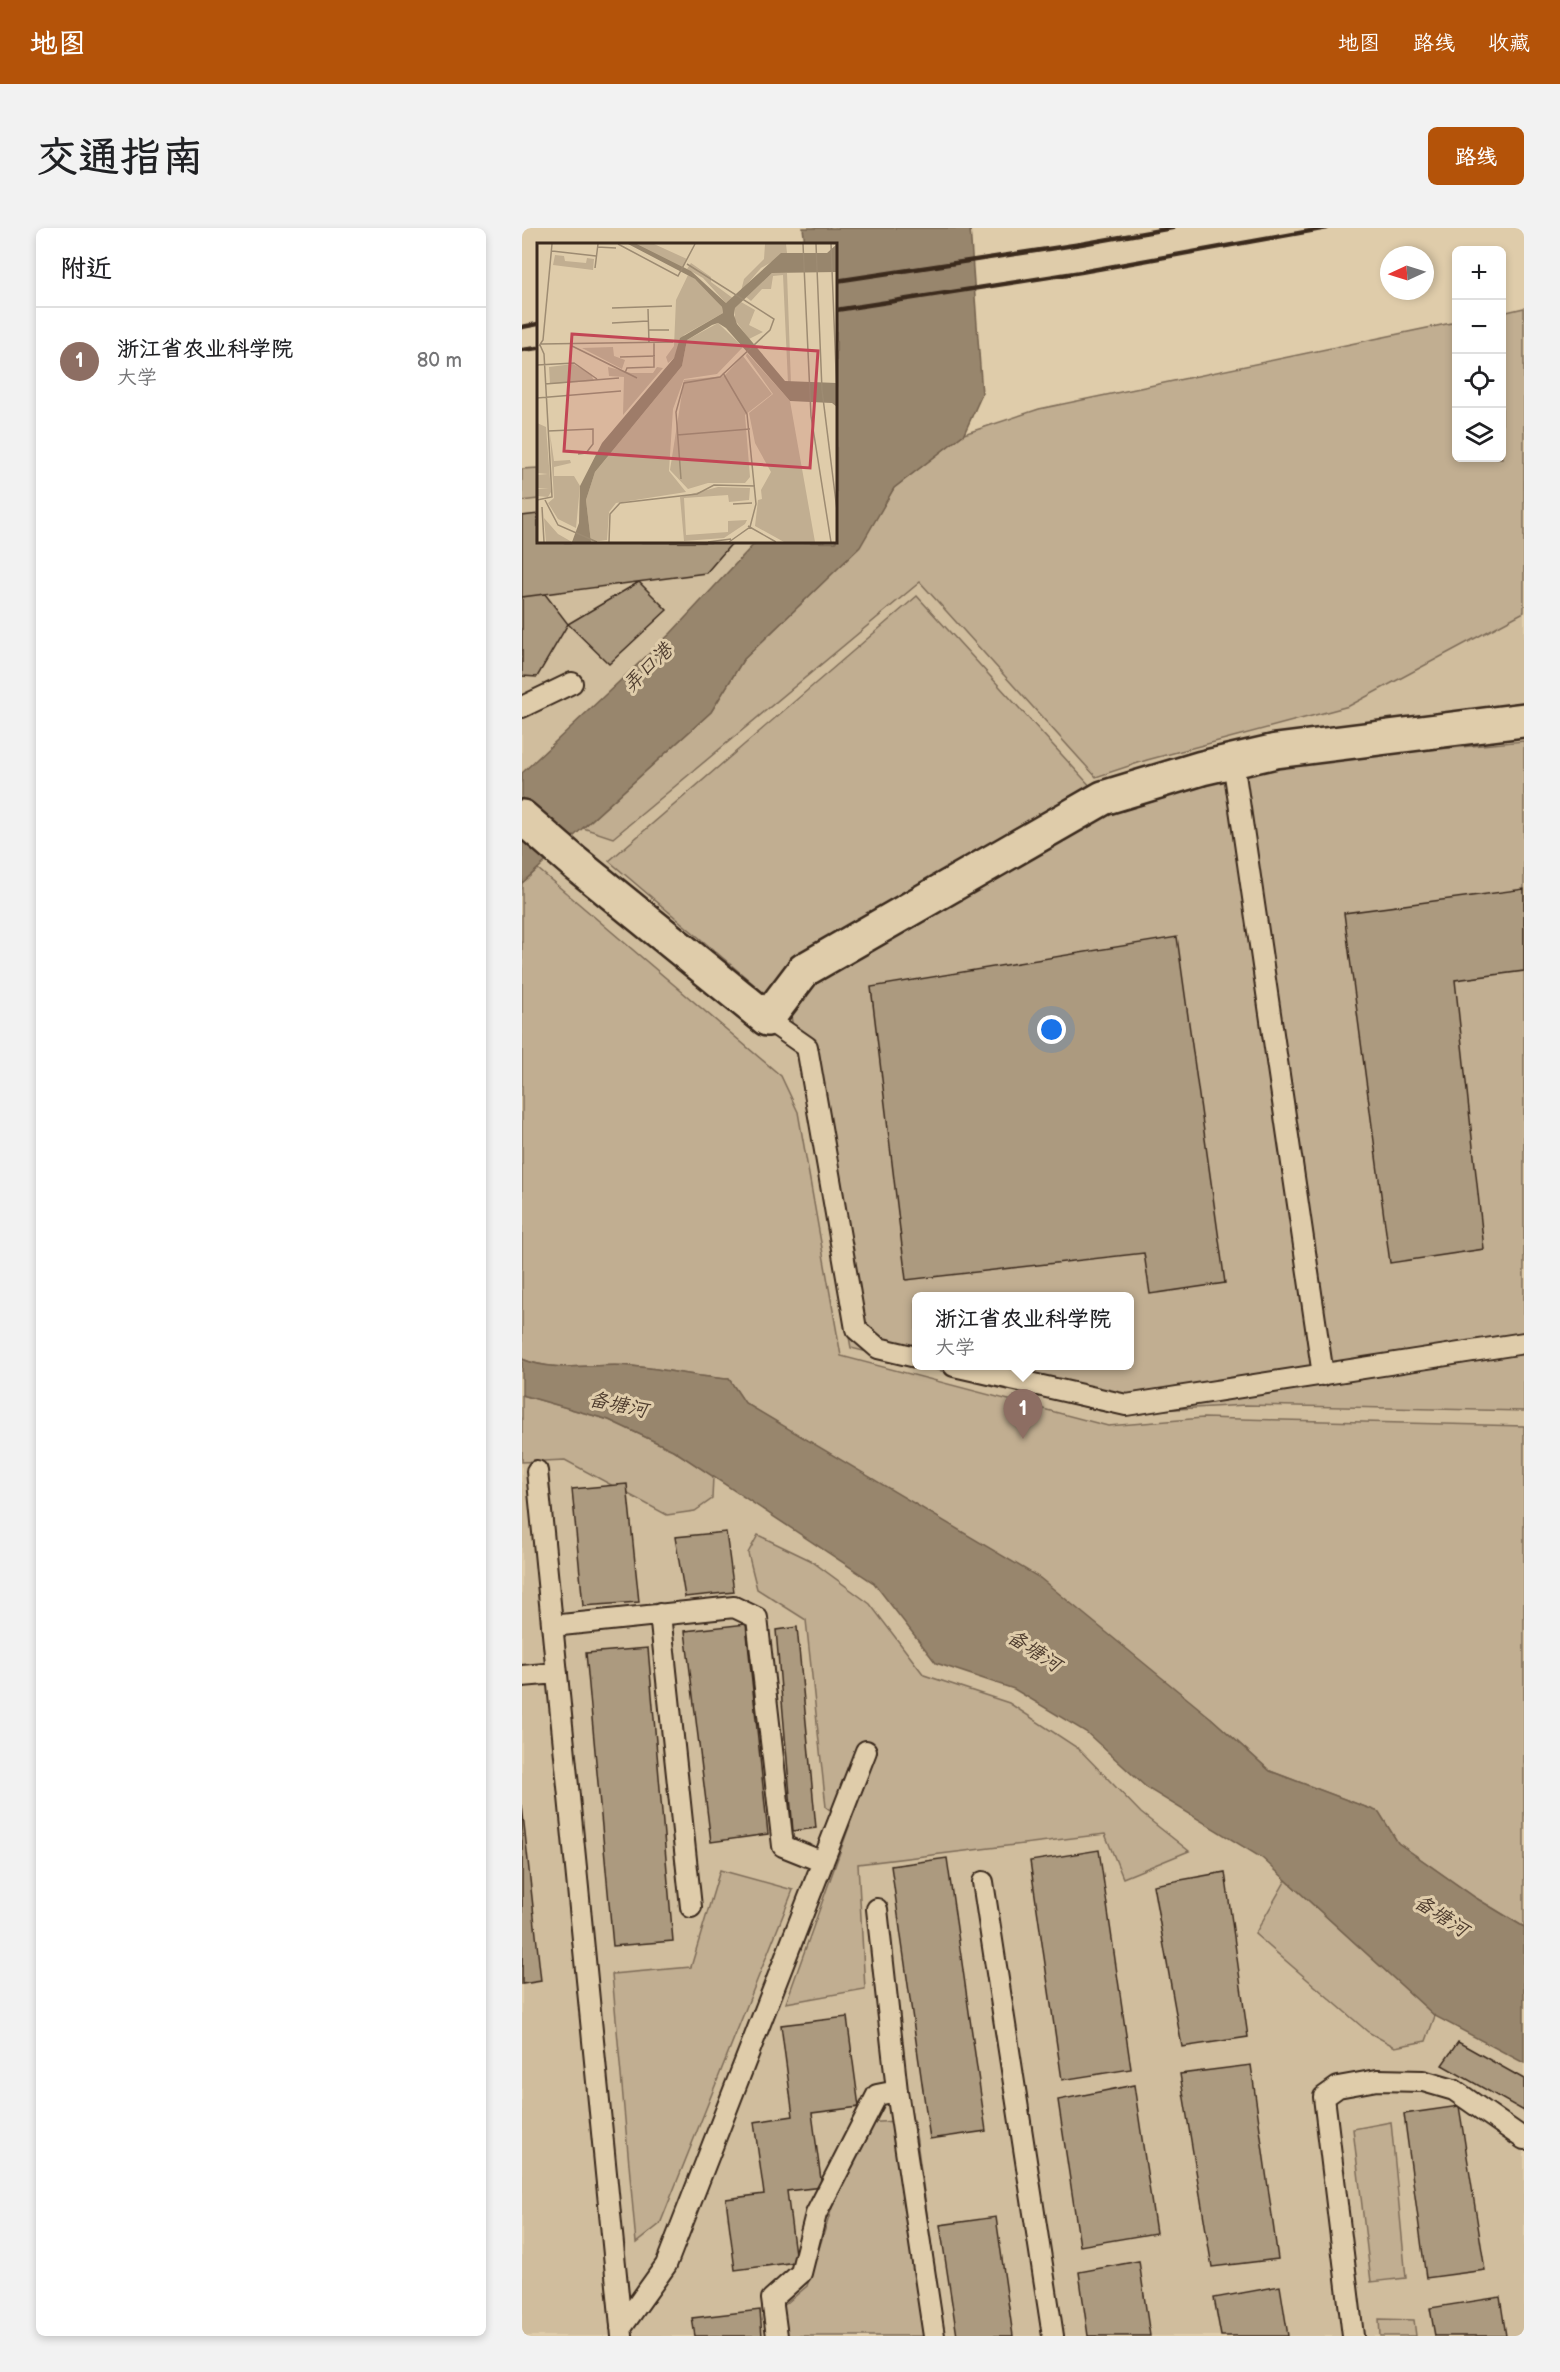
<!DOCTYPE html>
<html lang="zh">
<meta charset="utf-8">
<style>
body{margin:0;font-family:"Balsamiq Sans","LXGW WenKai TC",sans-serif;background:#f2f2f2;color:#202124}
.controls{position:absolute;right:18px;top:18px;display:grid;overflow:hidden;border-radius:9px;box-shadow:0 3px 9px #0003}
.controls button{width:54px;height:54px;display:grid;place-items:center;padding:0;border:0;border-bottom:2px solid #e0e0e0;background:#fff;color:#202124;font:30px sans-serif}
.compass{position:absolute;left:858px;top:18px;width:54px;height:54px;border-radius:50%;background:#fff;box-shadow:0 3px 9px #0003;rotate:266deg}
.you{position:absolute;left:530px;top:802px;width:21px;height:21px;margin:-15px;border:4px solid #fff;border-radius:50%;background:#1a73e8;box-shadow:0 0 0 9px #1a73e833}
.badge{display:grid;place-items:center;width:39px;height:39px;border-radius:50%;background:#b45309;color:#fff;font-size:20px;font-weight:700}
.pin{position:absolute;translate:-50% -50px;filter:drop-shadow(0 2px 3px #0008)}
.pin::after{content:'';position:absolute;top:32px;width:21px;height:18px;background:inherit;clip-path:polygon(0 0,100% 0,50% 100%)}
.popup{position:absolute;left:390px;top:1064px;width:222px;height:78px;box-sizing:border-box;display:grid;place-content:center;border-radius:9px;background:#fff;filter:drop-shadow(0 2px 4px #0005);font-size:20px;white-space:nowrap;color:#757577}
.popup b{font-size:22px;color:#202124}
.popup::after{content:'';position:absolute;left:50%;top:100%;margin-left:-12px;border:12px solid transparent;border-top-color:#fff}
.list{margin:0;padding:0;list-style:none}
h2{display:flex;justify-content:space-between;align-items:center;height:78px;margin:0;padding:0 24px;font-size:26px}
h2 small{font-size:20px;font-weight:400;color:#757577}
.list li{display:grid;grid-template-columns:39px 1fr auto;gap:18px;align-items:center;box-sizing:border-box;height:108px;padding:0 24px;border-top:2px solid #e0e0e0}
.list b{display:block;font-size:22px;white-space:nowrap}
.list p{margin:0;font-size:20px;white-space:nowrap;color:#757577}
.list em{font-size:20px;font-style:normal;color:#757577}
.icon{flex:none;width:33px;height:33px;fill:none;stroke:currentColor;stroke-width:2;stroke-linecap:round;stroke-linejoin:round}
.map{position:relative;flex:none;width:1002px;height:2108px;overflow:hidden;border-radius:9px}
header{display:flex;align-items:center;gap:36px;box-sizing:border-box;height:84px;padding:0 30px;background:#b45309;color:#fff}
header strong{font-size:28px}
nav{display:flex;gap:33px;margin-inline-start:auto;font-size:21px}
.intro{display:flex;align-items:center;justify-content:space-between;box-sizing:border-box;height:144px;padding:0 36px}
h1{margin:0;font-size:42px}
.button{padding:15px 27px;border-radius:9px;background:#b45309;color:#fff;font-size:21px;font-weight:700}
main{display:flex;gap:36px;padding:0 36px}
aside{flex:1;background:#fff;border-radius:9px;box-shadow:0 3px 9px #0003}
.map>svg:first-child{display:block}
.built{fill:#d0bd9d;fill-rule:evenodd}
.green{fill:#c1ae91;stroke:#7e6c58;stroke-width:1.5}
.water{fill:#98866d;stroke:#73614d;stroke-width:1.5}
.building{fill:#ac9a7f;stroke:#3b2a1e;stroke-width:1.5}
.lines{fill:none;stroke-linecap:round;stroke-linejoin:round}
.service-casing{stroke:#3b2a1e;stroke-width:24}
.minor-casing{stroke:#3b2a1e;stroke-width:38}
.service{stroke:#dfccaa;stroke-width:20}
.minor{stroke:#dfccaa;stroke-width:33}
.rail{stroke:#3b2a1e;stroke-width:4.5}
.labels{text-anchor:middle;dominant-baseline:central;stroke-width:6;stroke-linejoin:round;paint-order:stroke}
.water-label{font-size:20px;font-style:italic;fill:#4e3c2e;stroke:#dfccaa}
.inset-road{fill:none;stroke:#9d8b72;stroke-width:1.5}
.view{fill:#c24655;fill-opacity:0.15;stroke:#c24655;stroke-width:3}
.inset-edge{fill:none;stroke:#3b2a1e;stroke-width:3}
</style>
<header>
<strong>地图</strong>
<nav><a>地图</a><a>路线</a><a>收藏</a></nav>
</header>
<div class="intro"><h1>交通指南</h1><a class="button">路线</a></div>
<main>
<aside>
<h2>附近<small></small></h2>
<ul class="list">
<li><span class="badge" style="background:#8d6e63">1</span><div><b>浙江省农业科学院</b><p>大学</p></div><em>80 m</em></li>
</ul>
</aside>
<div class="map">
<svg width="1002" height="2108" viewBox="0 0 1002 2108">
<rect width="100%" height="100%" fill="#dfccaa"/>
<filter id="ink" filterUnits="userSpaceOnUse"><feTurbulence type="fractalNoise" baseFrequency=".0167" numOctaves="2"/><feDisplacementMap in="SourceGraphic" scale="12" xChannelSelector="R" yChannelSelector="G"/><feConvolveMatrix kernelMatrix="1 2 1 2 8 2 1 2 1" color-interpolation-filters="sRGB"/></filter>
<g filter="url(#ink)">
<path class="built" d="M 1002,80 L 1002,2108 L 0,2108 L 0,274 L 16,272 L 16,314 L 314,314 L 314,234 L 442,206 L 517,181 L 934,94 L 934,230 L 980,230 L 980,85 ZM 394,1068 L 608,1068 L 608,1138 L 394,1138 Z"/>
<path class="green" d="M 1002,80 L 1002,384 L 827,478 L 625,532 L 574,549 L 398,354 L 91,610 L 61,600 L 189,484 L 221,432 L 337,319 L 372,260 L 442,206 L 517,181 L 934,94 L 934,230 L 980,230 L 980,85 Z
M 16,240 L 16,271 L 0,273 L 0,241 Z
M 395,368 L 591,583 L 750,537 L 1002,513 L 1002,1183 L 724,1177 L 587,1185 L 400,1138 L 608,1138 L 608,1068 L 394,1068 L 394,1136 L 329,1120 L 269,788 L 87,633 Z
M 16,641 L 259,848 L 276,884 L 319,1128 L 586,1198 L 681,1190 L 1002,1198 L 1002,1699 L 954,1670 L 876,1615 L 857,1584 L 748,1543 L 689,1490 L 348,1251 L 223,1175 L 207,1151 C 174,1149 143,1141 110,1138 C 73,1134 36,1146 0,1131 L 0,655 Z
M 0,1167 L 87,1192 L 151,1222 L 191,1248 L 190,1271 L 173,1283 L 145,1287 L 43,1232 L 0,1234 Z
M 236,1307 L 288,1332 L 348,1376 L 402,1447 L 487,1475 L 557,1521 L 619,1585 L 667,1623 L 601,1650 L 583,1606 L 336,1636 L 343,1761 L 264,1775 L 328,1596 L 304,1579 L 284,1392 L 235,1361 L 226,1325 Z
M 198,1642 L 271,1662 L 138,1996 L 114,2015 L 90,1746 L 169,1739 Z
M 764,1652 L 913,1788 L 904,1813 L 873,1819 L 846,1804 L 733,1706 Z
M 392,1892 L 422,2108 L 262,2108 L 259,2080 L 285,2058 L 330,1917 L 341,1895 Z
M 869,1894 L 884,2050 L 849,2054 L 831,1901 Z
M 857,2091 L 892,2092 L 894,2108 L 858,2108 Z"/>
<path class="water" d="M 281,0 L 448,0 L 460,166 L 442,206 L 372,260 L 338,319 L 221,432 L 189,484 L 0,655 L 0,545 L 149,405 L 234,314 L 314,314 L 314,16 L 283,16 Z
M 0,1131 C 36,1146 73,1134 110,1138 C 143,1141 174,1149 207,1151 L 223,1175 L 518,1350 L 689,1490 L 748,1543 L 857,1584 L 876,1615 L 954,1670 L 1002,1699 L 1002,1835 L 913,1788 L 740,1630 L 625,1560 L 564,1504 L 492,1461 L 414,1435 L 352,1355 L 151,1222 L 87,1192 L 0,1167 Z"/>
<path class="building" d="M 16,286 L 16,314 L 211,314 L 184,345 L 0,369 L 0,288 Z
M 117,354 L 145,382 L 87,436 L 46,396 Z
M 23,366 L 46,396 L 15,449 L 0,448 L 0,369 Z
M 1002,661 L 1002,743 L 933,752 L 962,1021 L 868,1035 L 822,685 Z
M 655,709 L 703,1055 L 628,1066 L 622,1025 L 384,1052 L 349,759 Z
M 105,1256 L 117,1374 L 61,1378 L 50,1261 Z
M 204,1304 L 212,1364 L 163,1369 L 153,1309 Z
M 224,1396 L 246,1606 L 189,1614 L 163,1403 Z
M 275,1399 L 294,1600 L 271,1603 L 254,1402 Z
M 126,1420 L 151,1713 L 91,1718 L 64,1425 Z
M 0,1577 L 19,1753 L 0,1756 Z
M 577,1622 L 609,1841 L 540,1852 L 508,1633 Z
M 425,1630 L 464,1903 L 408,1911 L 369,1638 Z
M 703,1644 L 726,1809 L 660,1819 L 631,1657 Z
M 325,1789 L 337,1879 L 290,1885 L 300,1959 L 265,1963 L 274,2034 L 213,2042 L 204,1971 L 242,1966 L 232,1894 L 271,1888 L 259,1797 Z
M 936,1814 L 1002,1851 L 1002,1883 L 920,1837 Z
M 729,1837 L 756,2031 L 690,2039 L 658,1846 Z
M 612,1857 L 634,2005 L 558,2018 L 536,1872 Z
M 937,1878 L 963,2042 L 904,2050 L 882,1886 Z
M 474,1989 L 491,2108 L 435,2108 L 418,1997 Z
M 617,2033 L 628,2108 L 566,2108 L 557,2044 Z
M 758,2058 L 766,2108 L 699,2108 L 692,2070 Z
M 978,2069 L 984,2108 L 913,2108 L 908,2080 Z
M 238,2082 L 240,2108 L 173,2108 L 170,2090 Z"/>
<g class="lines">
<g class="service-casing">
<path id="service" d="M 0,479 L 50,455
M 711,533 L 801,1147
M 245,791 L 285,819 L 334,1101 L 356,1120 L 394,1129
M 432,1138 L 604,1177 L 1002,1115
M 15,1243 L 100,2108
M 138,1386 L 169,1679
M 30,1398 L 212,1379 L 235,1390 L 261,1618 L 301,1634
M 0,1448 L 35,1445
M 461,1654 L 531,2108
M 355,1681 L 375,1863 L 412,2108
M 99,2100 L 144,2037 L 344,1523
M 255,2108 L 250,2071 L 279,2045 L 294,1986 L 355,1867 L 375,1863
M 831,2108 L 802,1869 L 816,1859 L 855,1852 L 901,1853 L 932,1862 L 1002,1911"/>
</g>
<g class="minor-casing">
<path id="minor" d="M 0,589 L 53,635 L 245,791 L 282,742 L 581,570 L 680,540 L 754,523 L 1002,492"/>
</g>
<use href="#service" class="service"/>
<use href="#minor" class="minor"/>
<path class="rail" d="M 314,53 L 559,16 L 650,0
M 314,82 L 559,44 L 805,0
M 0,99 L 16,96
M 0,122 L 16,120"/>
</g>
</g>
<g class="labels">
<g class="water-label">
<text transform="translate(126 440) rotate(-44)">弄口港</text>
<text transform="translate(96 1177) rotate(12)">备塘河</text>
<text transform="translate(512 1423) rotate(33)">备塘河</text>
<text transform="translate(919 1688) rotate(33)">备塘河</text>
</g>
</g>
<g transform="translate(15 15)">
<rect width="300" height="300" fill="#dfccaa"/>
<path d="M 100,1 L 117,1 L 150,16 L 146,24 ZM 228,1 L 249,1 L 250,10 L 224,25 L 204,48 L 207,36 L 227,16 ZM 18,12 L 27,13 L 28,18 L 49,20 L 50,15 L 57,16 L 56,27 L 16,22 ZM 154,20 L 174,34 L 174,39 L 197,56 L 189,60 L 166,35 L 150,26 ZM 235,30 L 250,30 L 254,141 L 251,140 L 246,32 L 236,33 L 234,46 L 225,46 L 214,58 L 209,54 ZM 151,32 L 163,39 L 185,64 L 186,70 L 147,92 L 137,115 L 131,120 L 129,114 L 137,103 L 139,57 ZM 204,59 L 218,67 L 212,82 L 226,89 L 212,96 L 198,77 L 198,65 ZM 181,80 L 206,104 L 180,131 L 147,136 L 136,166 L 132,228 L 149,249 L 79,260 L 72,269 L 70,297 L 54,299 L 49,257 L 58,229 L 145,123 L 150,97 ZM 76,104 L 77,113 L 88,117 L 85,126 L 45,105 ZM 210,110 L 253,158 L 278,299 L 247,299 L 218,283 L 221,257 L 225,256 L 224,247 L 234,229 L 218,200 L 212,170 L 236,151 L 209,113 ZM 206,113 L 235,151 L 208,172 L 213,234 L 208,240 L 171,240 L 151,246 L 133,227 L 147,137 L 187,133 ZM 36,121 L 54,131 L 57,138 L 13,141 L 12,124 ZM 71,124 L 94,130 L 116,130 L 120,124 L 126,125 L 86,172 L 87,134 L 72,133 ZM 0,180 L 9,184 L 14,249 L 11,254 L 0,253 L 0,246 L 12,246 L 0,245 L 0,232 L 11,231 L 0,230 ZM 13,191 L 17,218 L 33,217 L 34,220 L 17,224 L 17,233 L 37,233 L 43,243 L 39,285 L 21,276 L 11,260 L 17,255 ZM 181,244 L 213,245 L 212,257 L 192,259 L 191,252 L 147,255 L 149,292 L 191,289 L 191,278 L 210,277 L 208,281 L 187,295 L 147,298 L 143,254 ZM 7,275 L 21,291 L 35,299 L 9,299 Z" fill="#c1ae91"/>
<path d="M 91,1 L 100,1 L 154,28 L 189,60 L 244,10 L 290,10 L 300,1 L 300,29 L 235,30 L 198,65 L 197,72 L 200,81 L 248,138 L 300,140 L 300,164 L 295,160 L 253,158 L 189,85 L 181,80 L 175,82 L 150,97 L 145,123 L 58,229 L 49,257 L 54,299 L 35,299 L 42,280 L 43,243 L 65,200 L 137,115 L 143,95 L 186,70 L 185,64 L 158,36 Z" fill="#98866d"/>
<path class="inset-road" d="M 81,1 L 141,33 L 158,1M 266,1 L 274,173 L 294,299M 279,1 L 285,147 L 300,267M 294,1 L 300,153M 60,4 L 79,5M 15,8 L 59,13M 58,25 L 61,1M 75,65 L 135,63M 111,66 L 112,100M 75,80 L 111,78M 112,87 L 132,87M 4,101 L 136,99M 2,103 L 6,97 L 15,1M 35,103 L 100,135M 83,114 L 118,113M 0,122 L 37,120 L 60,136M 88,130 L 90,125 L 117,124 L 117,100M 186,130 L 210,171 L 219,261 L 213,284 L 192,299M 8,141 L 82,135M 0,155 L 84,148M 11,188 L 56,186 L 56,201 L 49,210 L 41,211M 140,192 L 213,186M 144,236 L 139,169 L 147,140 L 183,134 L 233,87 L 237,76 L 150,21M 0,257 L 15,254 L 7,111 L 3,102M 8,257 L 21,282 L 60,299M 196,261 L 215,260M 5,264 L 7,299M 211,283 L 239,299M 72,299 L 73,271 L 83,260 L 160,251 L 177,242 L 218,243M 171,299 L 194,296"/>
<path class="view" d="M 35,91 L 281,108 L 273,225 L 27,208 Z"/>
<rect width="300" height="300" class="inset-edge"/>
</g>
</svg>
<div class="controls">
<button>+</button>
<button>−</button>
<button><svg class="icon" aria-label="locate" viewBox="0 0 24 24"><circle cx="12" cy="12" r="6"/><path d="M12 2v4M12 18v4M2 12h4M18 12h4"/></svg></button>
<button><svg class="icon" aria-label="layers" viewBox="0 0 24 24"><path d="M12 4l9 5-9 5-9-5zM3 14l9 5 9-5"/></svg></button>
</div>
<svg class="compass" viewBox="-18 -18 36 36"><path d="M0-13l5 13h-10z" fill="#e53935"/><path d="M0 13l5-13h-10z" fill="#757577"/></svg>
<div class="you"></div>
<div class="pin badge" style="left:501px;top:1211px;background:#8d6e63">1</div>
<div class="popup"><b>浙江省农业科学院</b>大学</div>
</div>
</main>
